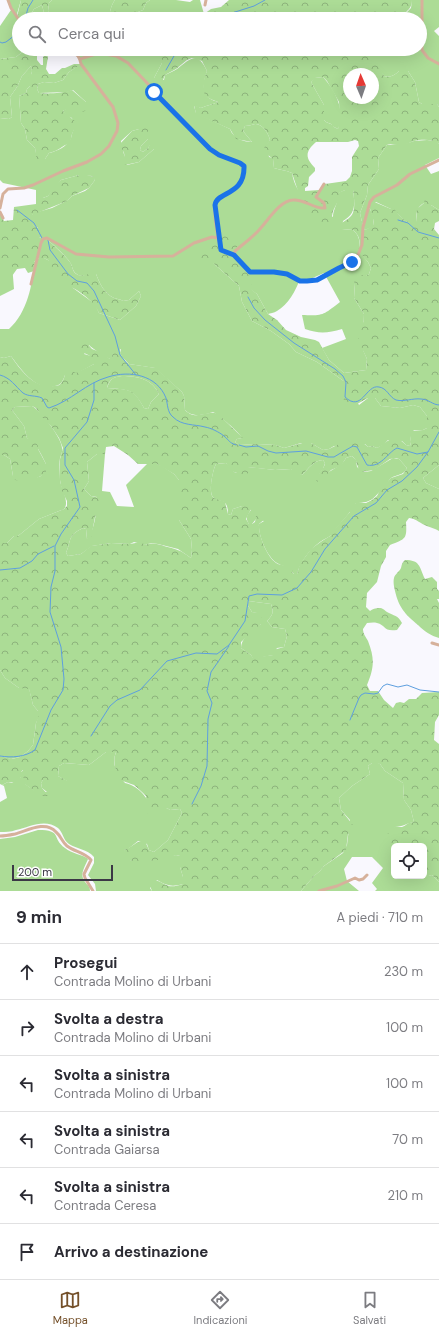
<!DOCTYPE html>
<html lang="it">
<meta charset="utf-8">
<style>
body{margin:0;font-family:"DM Sans",sans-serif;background:#f7f7f7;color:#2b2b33}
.controls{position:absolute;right:12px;bottom:12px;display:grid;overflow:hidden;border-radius:6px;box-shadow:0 4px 16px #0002}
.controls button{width:36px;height:36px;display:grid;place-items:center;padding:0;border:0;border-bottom:1px solid #e1e1e2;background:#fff;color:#2b2b33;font:20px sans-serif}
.compass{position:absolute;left:343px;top:68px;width:36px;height:36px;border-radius:50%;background:#fff;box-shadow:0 4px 16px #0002;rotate:358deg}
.scale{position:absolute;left:12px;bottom:10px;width:101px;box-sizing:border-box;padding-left:4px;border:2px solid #3b3845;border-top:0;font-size:11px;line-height:14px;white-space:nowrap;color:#3b3845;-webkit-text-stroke:3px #fff;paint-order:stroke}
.stop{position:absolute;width:12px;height:12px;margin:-9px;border:3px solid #1a73e8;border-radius:50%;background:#fff}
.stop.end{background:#1a73e8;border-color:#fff;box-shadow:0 1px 4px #0008}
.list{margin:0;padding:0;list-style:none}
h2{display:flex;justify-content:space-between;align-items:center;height:52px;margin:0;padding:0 16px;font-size:17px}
h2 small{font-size:13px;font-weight:400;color:#7c7c81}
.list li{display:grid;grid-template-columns:26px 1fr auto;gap:12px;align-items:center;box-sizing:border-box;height:56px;padding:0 16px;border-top:1px solid #e1e1e2}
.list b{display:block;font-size:15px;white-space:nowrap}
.list p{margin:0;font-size:13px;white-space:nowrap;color:#7c7c81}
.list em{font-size:13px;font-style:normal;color:#7c7c81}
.icon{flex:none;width:22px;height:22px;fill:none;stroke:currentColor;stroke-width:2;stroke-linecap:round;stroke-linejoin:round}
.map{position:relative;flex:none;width:439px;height:891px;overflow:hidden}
.search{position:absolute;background:#fff;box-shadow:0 4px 16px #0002;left:12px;right:12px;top:12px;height:44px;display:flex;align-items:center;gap:10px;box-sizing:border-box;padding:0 14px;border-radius:22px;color:#7c7c81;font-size:15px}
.sheet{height:388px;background:#fff}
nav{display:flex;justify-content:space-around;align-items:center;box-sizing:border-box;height:56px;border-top:1px solid #e1e1e2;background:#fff;font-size:11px;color:#7c7c81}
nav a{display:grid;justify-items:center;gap:2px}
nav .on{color:#74502a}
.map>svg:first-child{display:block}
.green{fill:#acdc96;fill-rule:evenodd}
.forest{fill:url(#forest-crowns);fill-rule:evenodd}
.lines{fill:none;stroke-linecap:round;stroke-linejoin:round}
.stream{stroke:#5d9fdf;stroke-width:1}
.minor{stroke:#d6b19b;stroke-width:3}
.route{stroke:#1a73e8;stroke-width:5}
</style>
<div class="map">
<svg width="439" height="891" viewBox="0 0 439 891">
<defs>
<pattern id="forest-crowns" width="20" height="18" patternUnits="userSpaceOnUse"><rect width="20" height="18" fill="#acdc96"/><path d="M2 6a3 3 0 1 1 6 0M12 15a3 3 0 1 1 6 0" fill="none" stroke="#8db37c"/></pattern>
</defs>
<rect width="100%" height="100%" fill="#f9f8fe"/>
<path class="green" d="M 7,0 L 21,0 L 17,14 L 19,20 L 19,49 L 26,49 L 16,57 L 0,59 L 0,26 L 11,10 Z
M 52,0 L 115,0 C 110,6 111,13 107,19 L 49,19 L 50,14 L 48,11 L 49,3 Z
M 150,0 L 176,0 L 190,2 L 193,0 L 200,0 L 204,14 C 194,21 182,16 171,17 C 167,17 165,18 162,19 C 154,21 136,19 127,19 L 128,16 L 143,10 L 146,3 Z
M 412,0 L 439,0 L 439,27 L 434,31 L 439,36 L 439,107 L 437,104 L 422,104 L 419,102 L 415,82 L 408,71 L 399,71 C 395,75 390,78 384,76 C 379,69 375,57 376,49 L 420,49 L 420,19 L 403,19 L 405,14 L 411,8 Z
M 42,5 L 44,13 L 42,19 L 28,19 L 34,9 Z
M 89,49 L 162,49 L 162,63 L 154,78 L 164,80 L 165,75 C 169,73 174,71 177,69 C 190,59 197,50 207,71 C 204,79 201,92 209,98 C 211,100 216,101 218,102 C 212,105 207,105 201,108 L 194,106 L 196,113 L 230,129 C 233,138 243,142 252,142 L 243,131 L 245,126 C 248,126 251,125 255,124 C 262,123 269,134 270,140 L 267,145 L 269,157 L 273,158 L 274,168 C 280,170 286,170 292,173 C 296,198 314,205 333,217 C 333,209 339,202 338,193 L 345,190 L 353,190 C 355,204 356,214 343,221 L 342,229 L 353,230 C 360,236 360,242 359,251 L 368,262 L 371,268 L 369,274 L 355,283 L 354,298 L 364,314 L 363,350 L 367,359 L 366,370 L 344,373 L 329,360 L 322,348 L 346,339 L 342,329 C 328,333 319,334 305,329 L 302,315 C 324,316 323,315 340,302 L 324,273 L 308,280 L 300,279 C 296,290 288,305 277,311 C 274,313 270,313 268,314 L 257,294 L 213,263 L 239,286 L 242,302 L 252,321 L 271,331 L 289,344 L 296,352 L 317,362 L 345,382 L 359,405 L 368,398 L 375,398 L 381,406 L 400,408 L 413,405 L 420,407 L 427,416 L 427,428 L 423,430 L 414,430 L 410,435 L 411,442 L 410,446 L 406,445 L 402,441 L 388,440 L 383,445 L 377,448 L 372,446 L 368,447 L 365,444 L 334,446 L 329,449 L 323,450 L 311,443 L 301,443 L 284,448 L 276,445 L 257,444 L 239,445 L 235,442 L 237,439 L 242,438 C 238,431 220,416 213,412 C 203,415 193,418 185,410 L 184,396 L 182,392 L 155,368 L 129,364 L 122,357 L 120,353 L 121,349 L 113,353 L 112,359 L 110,359 C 105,357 92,348 89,345 L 84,354 L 91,356 L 94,359 L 94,364 L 76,374 L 65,375 C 63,381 61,385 55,386 C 52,387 48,388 46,387 C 31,384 19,367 11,356 L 4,358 L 0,357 L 0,329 L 9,329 C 27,313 33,284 34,262 L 39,258 L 44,258 L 50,261 L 73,288 L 95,304 L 99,313 L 120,320 L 136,306 L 141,296 L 139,291 L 129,300 L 123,301 C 120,299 117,299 114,298 C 104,293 100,284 96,274 C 91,275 83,277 78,275 C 73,272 73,269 71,264 C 69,259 50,241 45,238 C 43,238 41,238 39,237 L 38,228 L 31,224 L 32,215 L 34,213 L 52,208 L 68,200 L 72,196 L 85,191 L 89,188 L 95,180 L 92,176 L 79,175 L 61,180 L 48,196 L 43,198 L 36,198 L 36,190 L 3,183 L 0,180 L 0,118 L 9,119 L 12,117 L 10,97 L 17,87 L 22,76 L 31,66 L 32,71 L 30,86 L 27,89 L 26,93 L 19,96 L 21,123 L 25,129 L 27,140 L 35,148 L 36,153 L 45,159 L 49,153 C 57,151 67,147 71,138 C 72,135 72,132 74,129 L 72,118 L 67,116 L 63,111 L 67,108 L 71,109 L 86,102 L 73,90 L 67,92 L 39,93 L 37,89 L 38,84 L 44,82 L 54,83 L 63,80 L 69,72 L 81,64 L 77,56 L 94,53 ZM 139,129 L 148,129 L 148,139 L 141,146 L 140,150 L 143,152 L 148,148 L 150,145 L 154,149 L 139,162 L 127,165 C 125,157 122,149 121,141 L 132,131 Z
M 323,77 C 335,90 346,111 338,129 L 334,127 L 331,124 L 326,122 L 324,120 L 324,105 L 311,82 L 314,78 Z
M 427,140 L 436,141 L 439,144 L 439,158 L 425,165 L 431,174 L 439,171 L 439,210 L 431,205 L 424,203 C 416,207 416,215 416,223 C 405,225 401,216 394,210 L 391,209 L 376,202 L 369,207 L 373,216 L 374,226 L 365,230 L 363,227 L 360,213 L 367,195 L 368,185 L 379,169 L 378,158 L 387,145 L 408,143 L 414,141 Z
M 0,264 L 12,264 L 14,289 L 0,296 Z
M 122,376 C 138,376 152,379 159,394 L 151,402 L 148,409 L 144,408 C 133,388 129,390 107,388 C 110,379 113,377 122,376 Z
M 32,406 C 40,410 62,438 62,448 C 63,451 61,455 60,458 C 59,464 60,473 60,480 C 61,489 70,502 64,509 L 39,519 L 18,536 L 14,536 L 7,543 L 0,543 L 0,455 L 4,455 L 10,459 L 13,476 L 35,478 L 41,476 L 46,464 C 41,454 37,444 27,438 L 24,426 L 12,410 L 15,407 Z
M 97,454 L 105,454 L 102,491 L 110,492 L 117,506 L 134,507 L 126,485 L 147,464 L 157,464 L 162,466 L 174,474 L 179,480 L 179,520 L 191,539 L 192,550 L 191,558 L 178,549 L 158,544 L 151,543 L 145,545 L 134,542 L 130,544 L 111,543 L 92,546 L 81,554 L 68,556 L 66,553 C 72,539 67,536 83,528 L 86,529 L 87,539 C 95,531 97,508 97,497 L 91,496 L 84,489 L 89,481 L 87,462 Z
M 352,456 L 356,460 L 357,467 L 364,472 L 371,471 L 393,458 L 399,459 L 407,468 C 403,476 397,474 391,478 C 389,480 387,484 385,486 C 374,497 373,503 356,503 C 349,515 339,524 331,535 C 328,538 324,539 320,542 C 310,549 300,562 297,574 L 294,574 C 286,564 285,568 277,563 C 267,557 258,535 259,524 L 264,521 L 256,519 L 252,524 L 249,524 C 245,518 247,515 251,510 L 242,506 L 233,509 L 231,515 L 228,514 C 228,497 220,504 213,497 C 208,492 213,469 216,464 L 226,463 L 234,472 L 237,473 L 248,467 L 258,468 L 275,470 L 291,469 L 302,475 C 308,469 314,460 323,460 L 325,463 L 323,469 L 319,474 L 325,476 C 331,468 341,468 346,458 Z
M 439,465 L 439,489 L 426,483 L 423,478 Z
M 249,601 L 271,604 C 274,612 273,615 267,621 L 272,627 L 285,629 L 287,636 L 284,647 L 277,648 L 273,655 L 253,659 L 251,655 L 241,648 C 241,638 253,629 261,624 L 257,613 L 252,612 L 247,604 Z
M 0,670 L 5,678 L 19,688 L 29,688 L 33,705 L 38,711 L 39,717 L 36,723 L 33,745 L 28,751 L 20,757 L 11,759 L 0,756 Z
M 106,752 L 116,752 C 111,765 117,773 125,783 C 141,787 147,798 154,812 L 167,808 L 170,810 L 180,809 L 182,813 L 168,840 L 154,852 L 149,850 L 147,844 L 138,841 L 128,849 L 124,850 L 131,861 L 148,861 L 176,855 L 180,856 L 180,867 L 183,877 L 183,884 C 172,887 167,886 157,880 L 150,888 L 152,891 L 96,891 L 95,884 L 88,875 L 94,863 L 94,857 C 87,849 77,849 69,844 C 63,840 63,832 58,828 C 45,818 29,827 16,830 C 11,832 5,832 0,832 L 0,802 L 7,798 L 4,786 L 2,785 L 8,782 L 12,783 L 21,777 L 21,772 L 24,770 L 25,784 L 35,791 L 47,792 L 42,788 L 41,783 L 43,780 L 67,781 L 58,776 L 59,766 L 64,763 L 89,765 Z
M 375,762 L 380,764 L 385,771 L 403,783 L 404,800 L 411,810 L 414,822 C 407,823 402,827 395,827 L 390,850 L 394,850 L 394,876 L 418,876 L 419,878 L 432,875 L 439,882 L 439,891 L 375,891 L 377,889 L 372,883 L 383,868 L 372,857 L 352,857 L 344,869 L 347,881 L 359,891 L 301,891 L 314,876 L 320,871 L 324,866 L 343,853 L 347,845 L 350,820 L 341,810 L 339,798 L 352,786 L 370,774 L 368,766 L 372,763 Z
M 38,830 C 63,830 51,838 65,848 C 72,854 82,854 88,859 C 85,867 79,874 85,882 C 88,886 90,886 90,891 L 0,891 L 0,839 L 15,837 Z"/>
<path class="forest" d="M 21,0 L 52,0 L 49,3 L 48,11 L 52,15 L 50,19 L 42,18 L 44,13 L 42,5 L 34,9 L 28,19 L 19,19 L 17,17 Z
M 115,0 L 150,0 L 146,3 L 143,10 L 128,16 L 127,19 L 107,19 C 111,13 110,6 115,0 Z
M 229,0 L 412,0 C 412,11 404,10 403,19 L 162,19 L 170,17 L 184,16 L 191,18 L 201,16 L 211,9 L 221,7 Z
M 26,49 L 37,49 L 37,60 L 41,65 L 43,65 L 43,57 L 46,54 L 48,57 L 46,69 L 49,74 L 55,74 L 62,68 L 65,68 L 74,64 L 82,64 L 69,72 L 63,80 L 54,83 L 44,82 L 38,84 L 37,89 L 39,93 C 48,94 64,93 72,90 L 86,102 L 88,107 L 85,111 L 79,113 L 67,109 L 63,111 L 77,123 L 72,134 L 70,143 C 61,146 59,151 49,153 L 45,159 L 42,163 L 37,162 L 35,148 L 27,140 L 25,129 L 21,123 L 19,96 L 26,93 L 27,89 L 30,86 L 30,82 L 28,79 L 32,73 L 31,66 L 22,76 L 17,87 L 10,97 L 12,117 L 9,119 L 0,118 L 0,59 L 16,57 Z
M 162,49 L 376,49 L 375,52 L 378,55 L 379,65 L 384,76 C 390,78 395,75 399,71 L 408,71 L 415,82 L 419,102 L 422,104 L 437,104 L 439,107 L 439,144 C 433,139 422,139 414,141 C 410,142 405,146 399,145 C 394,145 392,143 387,145 L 378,158 L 379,169 L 368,185 L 367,195 L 360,213 L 363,227 L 365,230 L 374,225 C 374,217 369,210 369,202 L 372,201 L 391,209 L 394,209 C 401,216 405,225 416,222 L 417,209 L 424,203 L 425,197 L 428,197 L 431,200 L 431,205 L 439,210 L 439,221 L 435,223 L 434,229 L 439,235 L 439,465 L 423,478 L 426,483 L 439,489 L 439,531 C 434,528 432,528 427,526 C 420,524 418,519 409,518 L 406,522 C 407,539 406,539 390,545 L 386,551 L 386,557 L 381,566 L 377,582 L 367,593 L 366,607 L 370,611 C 372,609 376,608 379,608 C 383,608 384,610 387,612 C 394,616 398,615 402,623 L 397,630 C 383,632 386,625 377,623 C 373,622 370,623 367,623 L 363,629 C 363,634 366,637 368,641 C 375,659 374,668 367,685 L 370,691 L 378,691 L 384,700 L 393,708 L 396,703 L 400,702 L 404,703 L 409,699 L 416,699 L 422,693 L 439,692 L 439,715 L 435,722 L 434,740 L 439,744 L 439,882 L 432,875 L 418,879 L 418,876 L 424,876 L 424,846 L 394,846 L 394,850 L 390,850 C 385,843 385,830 395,827 C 397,827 400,827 402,827 C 407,825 408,822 414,822 L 411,810 L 404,800 L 403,783 L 385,771 L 380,764 L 372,763 L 368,766 L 370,774 L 352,786 L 339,798 L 341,810 L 353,825 L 352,831 L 348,834 L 346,850 L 324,866 L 320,871 L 314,876 L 301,891 L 152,891 L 149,883 L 152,879 C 167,883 166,890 183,884 L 183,877 L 180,867 L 180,856 L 176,855 C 162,861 140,863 125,860 L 124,850 C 134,847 134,841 145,841 L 149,850 L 154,852 L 168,840 L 182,813 L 180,809 L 170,810 L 167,808 C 162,813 156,811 150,814 L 147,813 L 146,796 C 142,792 138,788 134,785 C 122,780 118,782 115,767 C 114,760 114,758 116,752 L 106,752 L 89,765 L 64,763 L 59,766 L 58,776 L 68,781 L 67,785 L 53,785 L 43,780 L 41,783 L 42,788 L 49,796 C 35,797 36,790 24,784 L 23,770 L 21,772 L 21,777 L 17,783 L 8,782 L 2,785 L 0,784 L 0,756 L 12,759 L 20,757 L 28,751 L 33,745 L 36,723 L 38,717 L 38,711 L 33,705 L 29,689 L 19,688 L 5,678 L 0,670 L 0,543 L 7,543 L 14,536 L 18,536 L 39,519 L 64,509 L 67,506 L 67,501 L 62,491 L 60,480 L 60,459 L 63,448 L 59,438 L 51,426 L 42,417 L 36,408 L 32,406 L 15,407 L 12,410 L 24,426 L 27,438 L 35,441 L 38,446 L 38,449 L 46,464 L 46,472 C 37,480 26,482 15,480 L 13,476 L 10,459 L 4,455 L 0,455 L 0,357 L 4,358 L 11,356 C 20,370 35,389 54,386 C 58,386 60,385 62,382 C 64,379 65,374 67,370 L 71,370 L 76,373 L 94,364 C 93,354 85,354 78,351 L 76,345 L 77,341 L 81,339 L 85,341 L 92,349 L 100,352 L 110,359 L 112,358 L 113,343 L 115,340 L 118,340 L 120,344 L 120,353 L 125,361 L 129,364 L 156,368 L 182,392 L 184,396 L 185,410 C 197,422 206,409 218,414 L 243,438 L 237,439 L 235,442 L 239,445 L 257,444 L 276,445 L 284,448 L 306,442 L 311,443 L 323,450 L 329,449 L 341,443 L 361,441 L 368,447 L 372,446 L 377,448 C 384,444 389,438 398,438 L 406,445 L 410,446 C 412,441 409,436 410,431 L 423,430 L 427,428 L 427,416 L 420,407 L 413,405 L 400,408 L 381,406 L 375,398 C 373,398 370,398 368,398 C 362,400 350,413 344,400 C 341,393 342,388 345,382 L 317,362 L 296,352 L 289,344 L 271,331 L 252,321 L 242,302 L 239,286 L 213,263 L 206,270 L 196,261 L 222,233 L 238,235 L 240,239 L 234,254 L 252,271 L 251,289 L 257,294 L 268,314 L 277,320 L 286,330 L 301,337 L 315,340 L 319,342 L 329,360 L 344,373 L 366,370 L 367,359 L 358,340 L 358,326 L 364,322 L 364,314 L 354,298 L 355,283 L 348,277 L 357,273 L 365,276 L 369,274 L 371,268 L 368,262 L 358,251 C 361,242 360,236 353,230 L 342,229 L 340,225 C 343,221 348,220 351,216 C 356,211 354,197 353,190 L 345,190 L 339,193 L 339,199 L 333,211 L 331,221 L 327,223 L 310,219 L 304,209 L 302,198 L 298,191 L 292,173 C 286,170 280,170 274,168 L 273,159 L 263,151 L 265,146 L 270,140 C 269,134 262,123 255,124 C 251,125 248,126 245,126 L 243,131 L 252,142 L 236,139 L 230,129 L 196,114 L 194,105 L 201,108 C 207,105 212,105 218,102 C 214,100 209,99 206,96 C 201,90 204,77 207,71 L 202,61 L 192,58 L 187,60 L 176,69 L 165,75 L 161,85 L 154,86 L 150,83 L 150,79 L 154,78 L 162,63 ZM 349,74 L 373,74 L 373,98 L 349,98 ZM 323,77 L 327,81 L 339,102 L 340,118 L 338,129 L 334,127 L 333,125 L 326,122 L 324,120 L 324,105 L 311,82 L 315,78 ZM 355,140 L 358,141 L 359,146 L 352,157 L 352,171 L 350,177 L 346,181 L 325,184 L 319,190 L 305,191 L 305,188 L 308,186 L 309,177 L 315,171 L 315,168 C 304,157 306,151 316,142 L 348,142 ZM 122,376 C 138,376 152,379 159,394 L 151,402 L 148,409 L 144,408 C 133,387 129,390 107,388 C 109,379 114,377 122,376 ZM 114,446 L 128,455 L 138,464 L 157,464 L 174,474 L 179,480 L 179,520 L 191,539 L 192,550 L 191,558 C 179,549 178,550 164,546 C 157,544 153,542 145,545 L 141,542 L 130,544 L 111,543 L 91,546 L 81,554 L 68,556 L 66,553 C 72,539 67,536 83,528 L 86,529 L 87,539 L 91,538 L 95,517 L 101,505 L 100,498 L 91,496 L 84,489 L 89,481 L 87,462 L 97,454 L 105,454 L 106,447 ZM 352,456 C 358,460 356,467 361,472 L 374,470 L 390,459 L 396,458 L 399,459 L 407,468 L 403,474 L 391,478 L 380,490 L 377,496 L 372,500 L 366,503 L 356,503 L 350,506 L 350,512 L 333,531 L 330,536 L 322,541 L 311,549 L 300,564 L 297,574 L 294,574 L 292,572 L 293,569 C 289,565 283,566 278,564 C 268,560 258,535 259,524 L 266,518 L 265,515 L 262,514 L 256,516 L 255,522 L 252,524 L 249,524 L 246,519 L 252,507 L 242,506 L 233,509 L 231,515 L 228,514 L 225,502 C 221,500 216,500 213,497 C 208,493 213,469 216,464 L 226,463 L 231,471 L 237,473 L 240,478 L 243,478 L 248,473 L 248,467 L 275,470 L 291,469 L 295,474 L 302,475 C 308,469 314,460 323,460 L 325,463 C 324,470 317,473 316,480 L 318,482 L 321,482 L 331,470 L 341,466 L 346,458 ZM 249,601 L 271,604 C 274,612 273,615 267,621 L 272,627 L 285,629 L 287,636 L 284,647 L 273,650 L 273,655 L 253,658 L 251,655 L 241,648 L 241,642 L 261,624 L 262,620 L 260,613 L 252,612 L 247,604 Z
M 142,126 L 146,126 L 148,129 L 148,139 L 141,146 L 140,150 L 143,152 L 148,148 L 150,144 L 154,146 L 154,149 L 139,162 L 125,165 L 123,160 C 126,155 124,150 119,147 L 119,145 L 132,131 L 139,129 Z
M 79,175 L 87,175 L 94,177 L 95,180 L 89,188 L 72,196 L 67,201 L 32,215 L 34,220 L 32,224 L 40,230 L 39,237 C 41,238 43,238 45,238 C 49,240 67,258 70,262 C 73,267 72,272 78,275 C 84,277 90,272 96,274 C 100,284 104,293 114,298 C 117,299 120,299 123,301 L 129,300 L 139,291 L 141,296 L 136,306 L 120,320 L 99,313 C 94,302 84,294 73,288 C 68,286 59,284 56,280 C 49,271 57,258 39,258 L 34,262 L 34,271 L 28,273 L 25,268 L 17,269 L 12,276 L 12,264 L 0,264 L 0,213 L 4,221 L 13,220 L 14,207 L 36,204 L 36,198 L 43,198 L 48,196 L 55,185 L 61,180 Z
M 405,560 C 420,560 419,566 425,579 L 432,577 L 437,582 L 437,589 L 439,591 L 439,599 L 437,599 L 439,603 L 439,638 C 431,636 424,631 418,625 C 405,614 399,608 395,591 C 394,587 393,582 394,578 C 395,574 399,572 401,568 C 402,564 402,563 405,560 Z"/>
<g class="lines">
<path class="stream" d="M 25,19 L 28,8 L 33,0
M 213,19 L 254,6 L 265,0
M 0,42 L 2,43 L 6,42 L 19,32
M 166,70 L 178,49
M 17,210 L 34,223 L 42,238
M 398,220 L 408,223 L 418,232 L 439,238
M 48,240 L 50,250 L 68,274 L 77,281 L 87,283 L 94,291 L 115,336 L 120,355 L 136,375
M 248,297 L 254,308 L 265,320 L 294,343 L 335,369 L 343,376 L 346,382 L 345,397 C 362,413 366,384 379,387 C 387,388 389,397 396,400 C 404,402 413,398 421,399 C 428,399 433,405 439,405
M 0,375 C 11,378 15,386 23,393 C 29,397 35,395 42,398 L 47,407 L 49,408 C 71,401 86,383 108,377 C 130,370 157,375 166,398 C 168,405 167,412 173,417 C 182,426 194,424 205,427 C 211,428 219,432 224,436 C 230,441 228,442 236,445
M 239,445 L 246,447 L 258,446 L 268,451 L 276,453 L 306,451 L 328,457 L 334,457 L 339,454 L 353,446 L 357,447 L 367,465 C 381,468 387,453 397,448 L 417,454 L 428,452 L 439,432
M 0,570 L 20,568 L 32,561 L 38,554 L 54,546
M 350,720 L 359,698 L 361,695 L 365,693 L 374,694 L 378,693 L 383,686 L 387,684 L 398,687 L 407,685 L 420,690 L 439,692
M 91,736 L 110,706 L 117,700 L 140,690 L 167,661 L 196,653 L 217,654 L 229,645 L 245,621 L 249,596 L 257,594 L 282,595 L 297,588 L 311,572 L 325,549 L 354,516 L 376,503 L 387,490 L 402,481 L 417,467 L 428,452
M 0,756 C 12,758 25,757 35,750 L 51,710 L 63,690 L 64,679 L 61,647 L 50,612 L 51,587 L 55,571 L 55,546 L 61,534 L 80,507 L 74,480 L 65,465 L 65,448 L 87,422 L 94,400 L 94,383
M 192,804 L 201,786 L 207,766 L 208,719 L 212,703 L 207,691 L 211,672 L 229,646"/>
<path class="minor" d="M 8,0 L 11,8 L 19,20
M 422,0 L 422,50 L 428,58 L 439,64
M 205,5 L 206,0
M 80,59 L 99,53 L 116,56 L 128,63 L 210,149 L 219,155 L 240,163 L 244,166 C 244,184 233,192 218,198 C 211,207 218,239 221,250 L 234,255 L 250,272 L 274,272 L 287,274 L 300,281 L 307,281 L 317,280 L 352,262 L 358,255 L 362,245 L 363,227 L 370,202 L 374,197 L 397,185 L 410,174 L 439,160
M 0,208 L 3,194 L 8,189 L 24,188 L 33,185 L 63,171 L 87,162 L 101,154 L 109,146 L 117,131 L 118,123 L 113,107 L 81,64 C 78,50 74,57 68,49
M 0,212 L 3,218
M 234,255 L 235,251 C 243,244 252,238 259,230 C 267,222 280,200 293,200 C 305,199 313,209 325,208 L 324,203 L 316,197 L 324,184
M 31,284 L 41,243 L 43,239 L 47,238 L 76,254 L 109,257 L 173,256 L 194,243 L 212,237 L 218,238
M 432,643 L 439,645
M 0,836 C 5,836 10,835 15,834 C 27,831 45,820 56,832 C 61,836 62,842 67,846 C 75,852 84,852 91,860 L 84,874 L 85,878 L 93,891
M 319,891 L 337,886 L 355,878 L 359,880 L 363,879 L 367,875"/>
</g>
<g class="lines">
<path class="route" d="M 154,92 L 210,149 L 219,155 L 240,163 L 244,166 C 245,196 217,191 215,205 L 221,250 L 234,255 L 250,272 L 274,272 L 287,274 L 300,281 L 307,281 L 317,280 L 339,268 L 352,262"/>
</g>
</svg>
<div class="controls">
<button><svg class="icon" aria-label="locate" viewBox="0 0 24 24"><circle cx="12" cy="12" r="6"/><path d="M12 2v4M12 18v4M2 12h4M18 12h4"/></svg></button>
</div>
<svg class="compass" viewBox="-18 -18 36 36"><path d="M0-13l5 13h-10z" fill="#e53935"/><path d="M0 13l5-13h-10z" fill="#7c7c81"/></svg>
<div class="scale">200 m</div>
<div class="stop" style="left:154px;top:92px"></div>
<div class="stop end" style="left:352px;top:262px"></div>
<div class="search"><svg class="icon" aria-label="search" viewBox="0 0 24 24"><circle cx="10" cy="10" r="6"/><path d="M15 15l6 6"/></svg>Cerca qui</div>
</div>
<section class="sheet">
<h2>9 min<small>A piedi · 710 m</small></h2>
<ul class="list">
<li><svg class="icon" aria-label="ahead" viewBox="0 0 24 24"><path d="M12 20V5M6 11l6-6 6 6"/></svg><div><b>Prosegui</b><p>Contrada Molino di Urbani</p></div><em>230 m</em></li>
<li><svg class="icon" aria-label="right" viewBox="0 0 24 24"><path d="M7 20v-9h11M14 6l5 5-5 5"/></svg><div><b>Svolta a destra</b><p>Contrada Molino di Urbani</p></div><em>100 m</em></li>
<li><svg class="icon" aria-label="left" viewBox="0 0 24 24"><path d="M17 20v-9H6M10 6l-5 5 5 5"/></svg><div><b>Svolta a sinistra</b><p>Contrada Molino di Urbani</p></div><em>100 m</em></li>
<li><svg class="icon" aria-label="left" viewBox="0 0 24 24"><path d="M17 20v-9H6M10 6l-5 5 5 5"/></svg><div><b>Svolta a sinistra</b><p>Contrada Gaiarsa</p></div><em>70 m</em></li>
<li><svg class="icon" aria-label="left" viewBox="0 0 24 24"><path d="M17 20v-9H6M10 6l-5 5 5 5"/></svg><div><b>Svolta a sinistra</b><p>Contrada Ceresa</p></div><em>210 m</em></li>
<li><svg class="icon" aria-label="arrive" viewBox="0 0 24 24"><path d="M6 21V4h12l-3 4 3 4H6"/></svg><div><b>Arrivo a destinazione</b></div></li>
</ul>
</section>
<nav>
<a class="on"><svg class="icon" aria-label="map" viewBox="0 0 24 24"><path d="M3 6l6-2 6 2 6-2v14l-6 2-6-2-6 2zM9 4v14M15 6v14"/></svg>Mappa</a>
<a><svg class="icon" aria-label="directions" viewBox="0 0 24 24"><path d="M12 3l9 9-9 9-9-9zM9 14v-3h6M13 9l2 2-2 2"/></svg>Indicazioni</a>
<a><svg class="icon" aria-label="saved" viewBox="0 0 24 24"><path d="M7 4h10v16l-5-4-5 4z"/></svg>Salvati</a>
</nav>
